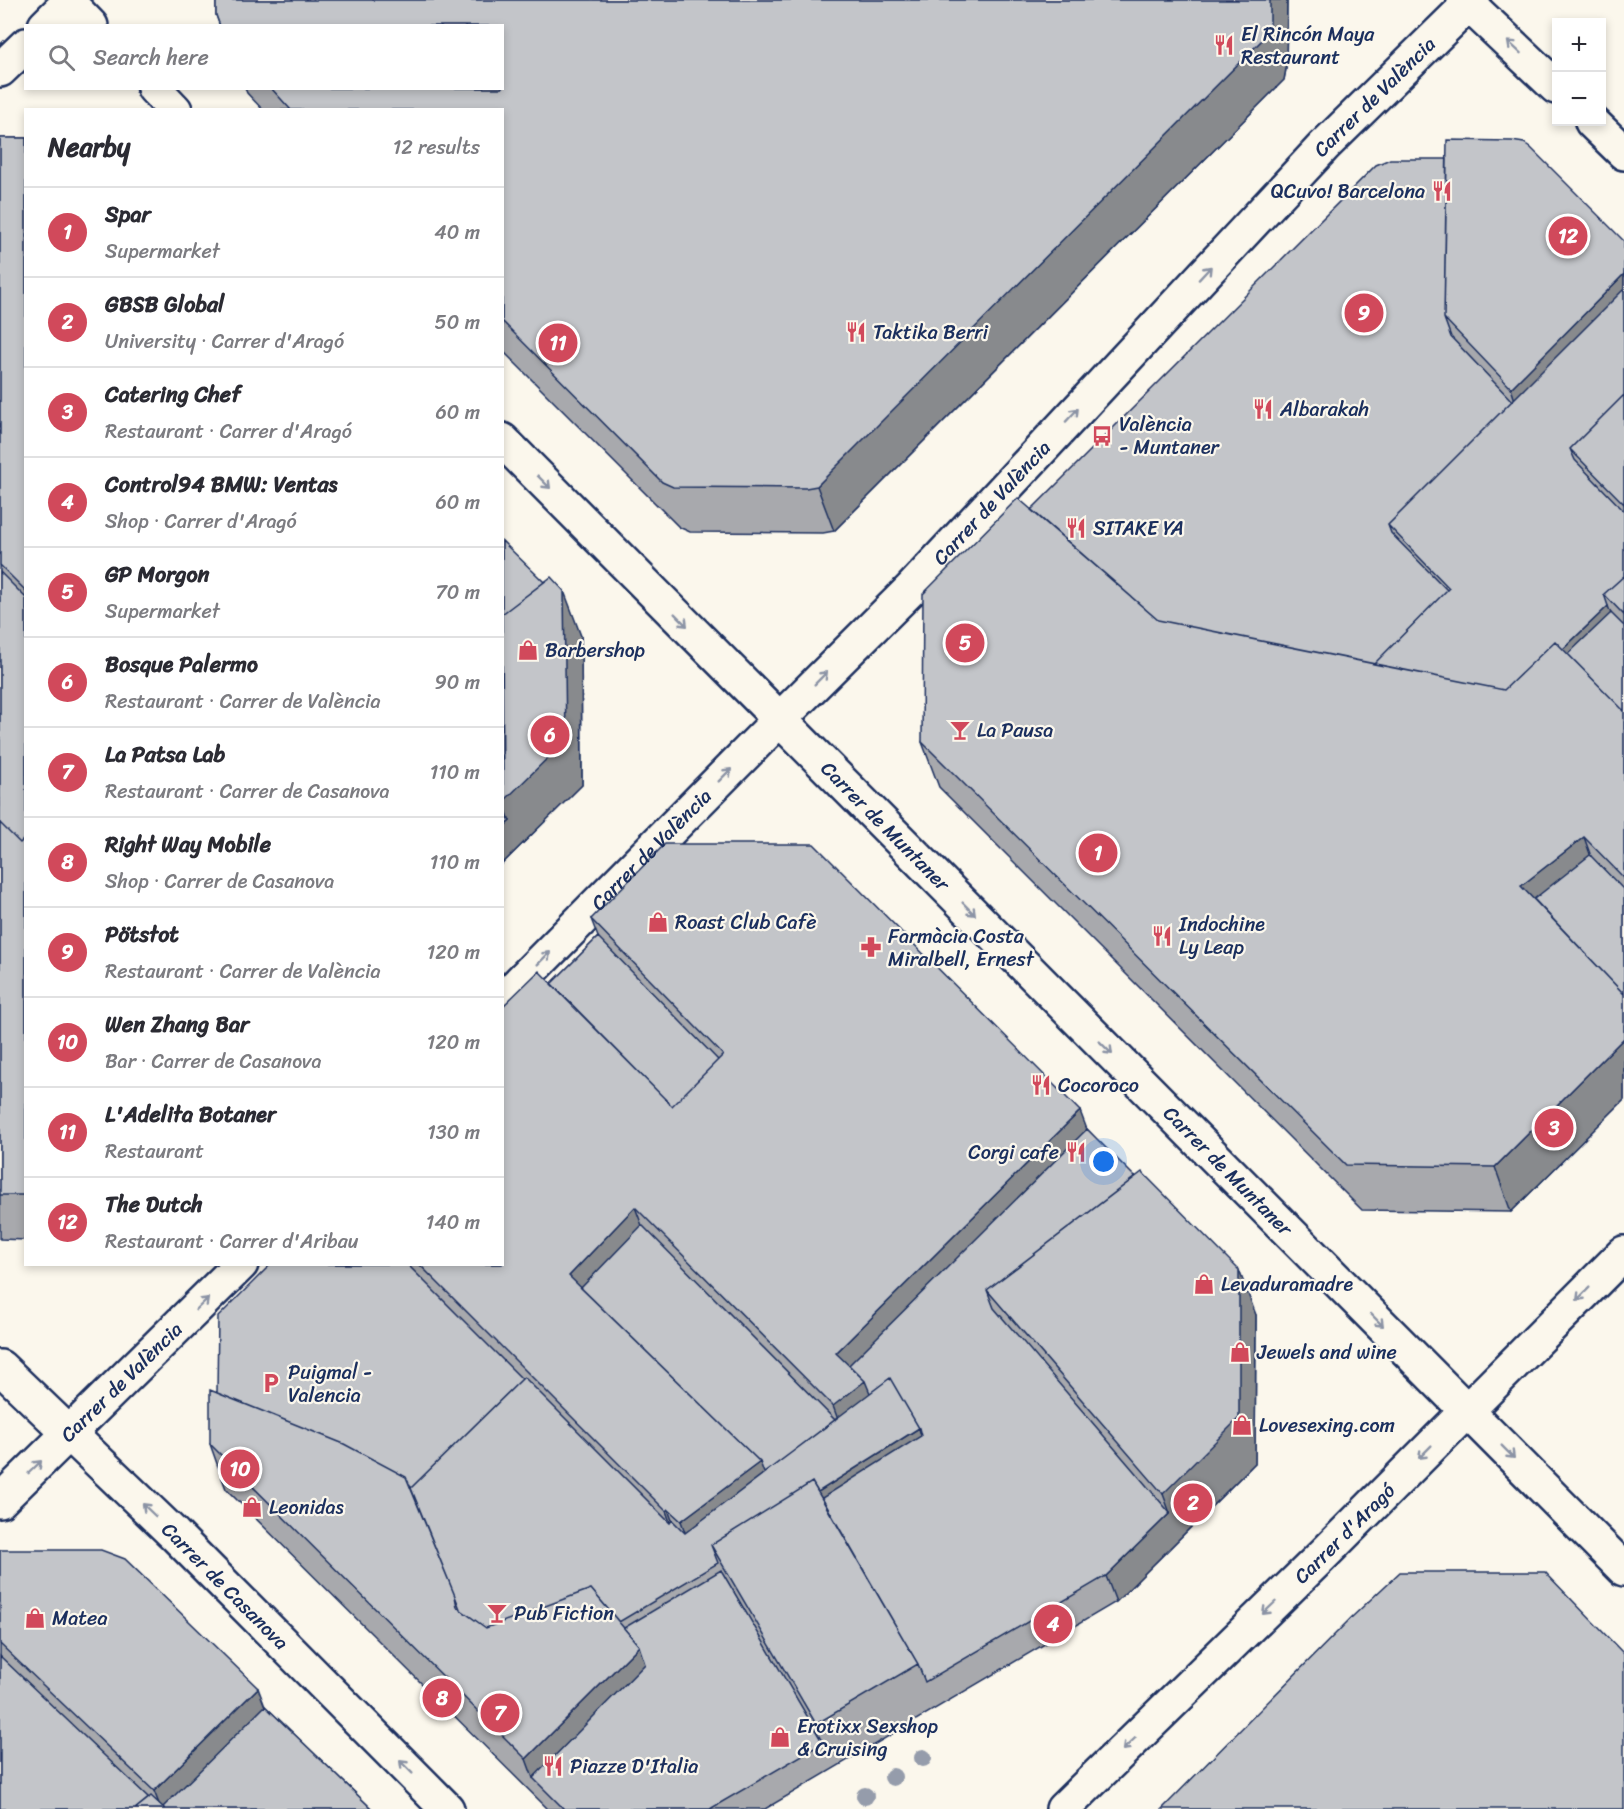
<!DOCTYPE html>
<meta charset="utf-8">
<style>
body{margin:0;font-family:Sriracha,sans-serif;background:#f2f2f3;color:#2b2b33}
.controls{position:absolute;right:18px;top:18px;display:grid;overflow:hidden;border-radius:0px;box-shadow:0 3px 9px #0003}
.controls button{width:54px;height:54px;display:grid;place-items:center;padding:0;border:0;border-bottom:2px solid #e1e1e2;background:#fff;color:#2b2b33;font:30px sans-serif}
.you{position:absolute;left:1104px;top:1162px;width:21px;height:21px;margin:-15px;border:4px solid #fff;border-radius:50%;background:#1a73e8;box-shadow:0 0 0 9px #1a73e833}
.badge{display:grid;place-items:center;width:39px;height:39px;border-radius:50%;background:#d1495b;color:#fff;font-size:20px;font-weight:700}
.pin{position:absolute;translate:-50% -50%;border:3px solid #fff;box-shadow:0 2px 6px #0006}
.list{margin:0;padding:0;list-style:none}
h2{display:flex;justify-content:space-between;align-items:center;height:78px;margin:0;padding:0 24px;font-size:26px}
h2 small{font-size:20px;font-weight:400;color:#7c7c81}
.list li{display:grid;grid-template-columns:39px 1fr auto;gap:18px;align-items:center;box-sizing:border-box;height:90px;padding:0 24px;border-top:2px solid #e1e1e2}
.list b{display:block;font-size:22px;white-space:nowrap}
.list p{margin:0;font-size:20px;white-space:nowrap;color:#7c7c81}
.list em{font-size:20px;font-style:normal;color:#7c7c81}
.icon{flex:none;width:33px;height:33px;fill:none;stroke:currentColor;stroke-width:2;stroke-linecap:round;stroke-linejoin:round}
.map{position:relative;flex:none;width:1624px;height:1809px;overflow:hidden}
.search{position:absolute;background:#fff;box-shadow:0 3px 9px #0003;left:24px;top:24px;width:480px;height:66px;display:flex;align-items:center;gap:15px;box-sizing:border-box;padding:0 21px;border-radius:0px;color:#7c7c81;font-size:22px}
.panel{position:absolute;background:#fff;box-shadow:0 3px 9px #0003;left:24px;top:108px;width:480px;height:1158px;border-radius:0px}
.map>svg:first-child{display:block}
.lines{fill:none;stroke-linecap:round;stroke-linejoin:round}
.tertiary-casing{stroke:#1b2f5e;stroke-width:38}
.secondary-casing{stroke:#1b2f5e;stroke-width:38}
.primary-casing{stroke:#1b2f5e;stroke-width:38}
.tertiary{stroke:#fbf7ec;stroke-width:33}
.secondary{stroke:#fbf7ec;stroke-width:33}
.primary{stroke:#fbf7ec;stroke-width:33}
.tree{fill:#959cab}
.wall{fill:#a8a9ad;stroke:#1b2f5e;stroke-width:1.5}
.shaded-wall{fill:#888a8d;stroke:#1b2f5e;stroke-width:1.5}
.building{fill:#c3c5c9;stroke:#1b2f5e;stroke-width:1.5}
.oneway{stroke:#8b93a5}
.labels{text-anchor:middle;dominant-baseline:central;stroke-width:4.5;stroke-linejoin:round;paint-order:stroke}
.poi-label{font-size:20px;fill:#1b2f5e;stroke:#fbf7ec;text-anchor:start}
.street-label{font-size:20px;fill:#1b2f5e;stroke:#fbf7ec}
</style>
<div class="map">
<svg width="1624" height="1809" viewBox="0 0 1624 1809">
<rect width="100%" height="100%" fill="#fbf7ec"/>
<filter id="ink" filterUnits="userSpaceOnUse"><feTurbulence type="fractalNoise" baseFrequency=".0167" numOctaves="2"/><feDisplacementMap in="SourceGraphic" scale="12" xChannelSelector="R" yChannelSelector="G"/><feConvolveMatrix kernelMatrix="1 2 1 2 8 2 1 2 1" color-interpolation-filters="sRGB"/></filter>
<g filter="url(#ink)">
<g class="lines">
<g class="tertiary-casing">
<g id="tertiary">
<path id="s1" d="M 502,1000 L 780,719 L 911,589 L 1324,146 L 1473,0"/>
<path id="s2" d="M 0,1367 L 175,1535 L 447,1809"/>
<path id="s3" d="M 0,1501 L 241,1264"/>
</g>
</g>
<g class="secondary-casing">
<g id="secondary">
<path d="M 66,0 L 91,26"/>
<path d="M 1464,0 L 1556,87"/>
<path d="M 45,26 L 71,0"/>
<path d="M 0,70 L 26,45"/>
<path d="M 154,88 L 175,110"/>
<path d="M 1592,122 L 1624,153"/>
<path id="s4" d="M 502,440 L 1624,1569"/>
</g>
</g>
<g class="primary-casing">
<g id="primary">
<path id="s5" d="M 1063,1809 L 1326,1552 L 1624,1253"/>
</g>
</g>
<use href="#tertiary" class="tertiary"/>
<use href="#secondary" class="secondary"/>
<use href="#primary" class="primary"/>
</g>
<g class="tree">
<circle cx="923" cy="1758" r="9"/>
<circle cx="893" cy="1777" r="9"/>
<circle cx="865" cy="1796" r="9"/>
</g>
<path class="wall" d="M 216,0 L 1287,0 L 1286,69 L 1284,80 L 834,531 L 823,533 L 690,532 L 679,527 L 502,350 L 502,110 L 263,110 L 247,93 L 245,88 L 502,88 L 502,26 L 220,26 L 216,15 Z
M 0,138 L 26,138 L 26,1240 L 0,1239 Z
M 1447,159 L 1624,241 L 1624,1100 L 1511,1212 L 1362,1210 L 939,787 L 922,742 L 1031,510 Z
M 502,541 L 581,636 L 582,785 L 502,864 Z
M 591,919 L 1087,1129 L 1256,1315 L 1255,1463 L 1116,1602 L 765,1809 L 548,1809 L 226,1489 L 210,1444 L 271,1264 L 502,1264 L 551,984 L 598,937 Z
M 0,1550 L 265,1706 L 372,1809 L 0,1809 Z"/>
<path class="shaded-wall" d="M 1270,0 L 1287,0 L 1286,69 L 1284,80 L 834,531 L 817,486 Z
M 1624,274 L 1624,335 L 1517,407 L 1511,388 Z
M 564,591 L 581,636 L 582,785 L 502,864 L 502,828 L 510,821 L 503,802 Z
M 1608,606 L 1621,640 L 1508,702 Z
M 1584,837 L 1600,882 L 1546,924 L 1521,886 Z
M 1624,1038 L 1624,1100 L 1511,1212 L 1495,1167 Z
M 1080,1111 L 1097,1156 L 872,1400 L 711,1545 L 697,1566 L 681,1521 L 760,1462 L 840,1425 L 833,1406 L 836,1353 Z
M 635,1207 L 652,1252 L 594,1312 L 569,1276 Z
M 1239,1270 L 1256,1315 L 1255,1463 L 1116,1602 L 1106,1576 L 1170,1513 L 1163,1494 Z
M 919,1428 L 931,1462 L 717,1556 Z
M 668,1509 L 684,1554 L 682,1556 L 666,1511 Z
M 639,1646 L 655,1690 L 533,1778 L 526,1759 Z
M 258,1688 L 275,1733 L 161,1809 L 154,1791 Z"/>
<path class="building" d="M 216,0 L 1270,0 L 1270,24 L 1267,35 L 817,486 L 806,488 L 673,487 L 662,482 L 502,321 L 502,110 L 291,110 L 271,88 L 502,88 L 502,26 L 220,26 L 216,15 Z
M 0,138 L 26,138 L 26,591 L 0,565 Z
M 1447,140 L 1512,141 L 1524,143 L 1530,147 L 1624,241 L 1624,274 L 1511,388 L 1444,318 Z
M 1390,159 L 1447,159 L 1444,318 L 1451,337 L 1512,401 L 1388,525 L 1391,533 L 1447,590 L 1374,664 L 1158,620 L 1031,510 L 1376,165 Z
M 1624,289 L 1624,395 L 1570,449 L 1575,460 L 1624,511 L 1624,576 L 1604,594 L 1608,606 L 1563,649 L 1555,641 L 1504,690 L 1374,664 L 1449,588 L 1388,525 Z
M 1624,395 L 1624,504 L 1570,449 Z
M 1018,498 L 1158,620 L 1504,690 L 1555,641 L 1624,711 L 1624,878 L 1584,837 L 1521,886 L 1624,994 L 1624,1038 L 1495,1167 L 1346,1165 L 922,742 L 923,594 Z
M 502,541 L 544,582 L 502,614 Z
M 0,572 L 26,598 L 26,837 L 20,843 L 0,823 Z
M 1624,576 L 1624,615 L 1604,594 Z
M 551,577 L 564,591 L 566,740 L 503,802 L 502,614 Z
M 1611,613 L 1624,626 L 1624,711 L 1568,654 Z
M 502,813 L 510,821 L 502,828 Z
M 0,823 L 20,843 L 26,837 L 26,1195 L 0,1195 Z
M 665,844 L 814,844 L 1080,1111 L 836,1353 L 865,1381 L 833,1406 L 635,1207 L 569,1276 L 760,1462 L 681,1521 L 668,1509 L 666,1511 L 419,1264 L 502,1264 L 502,1007 L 539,971 L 672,1106 L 723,1055 L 591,919 Z
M 1590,855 L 1624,890 L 1624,994 L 1534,899 Z
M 598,937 L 718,1060 L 672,1106 L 551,984 Z
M 1087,1129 L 1135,1177 L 987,1290 L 994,1308 L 1170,1513 L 1106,1576 L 925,1682 L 918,1664 L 822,1498 L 921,1436 L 919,1428 L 890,1378 L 870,1393 L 865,1381 L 849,1365 Z
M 1142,1172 L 1239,1270 L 1239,1418 L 1163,1494 L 987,1290 Z
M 642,1225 L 835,1420 L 764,1473 L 760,1462 L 581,1288 Z
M 271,1264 L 407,1264 L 522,1379 L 411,1488 L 406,1477 L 344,1444 L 217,1393 L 218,1317 Z
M 524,1377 L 670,1523 L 672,1520 L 685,1533 L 890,1378 L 919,1428 L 818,1492 L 812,1482 L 711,1545 L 718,1563 L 619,1622 L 591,1589 L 486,1628 L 460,1609 L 455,1596 L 411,1488 Z
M 210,1390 L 344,1444 L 406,1477 L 455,1596 L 457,1607 L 486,1628 L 591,1589 L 639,1646 L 526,1759 L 210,1444 Z
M 812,1482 L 918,1664 L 816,1724 L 711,1545 Z
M 0,1550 L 101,1550 L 125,1559 L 258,1688 L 154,1791 L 0,1644 Z
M 721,1570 L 823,1743 L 710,1809 L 564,1809 L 533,1778 L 645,1664 L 639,1646 L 624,1628 Z
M 1400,1572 L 1545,1572 L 1624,1654 L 1624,1809 L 1162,1809 L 1352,1617 Z
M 0,1656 L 149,1798 L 135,1809 L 0,1809 Z
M 265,1706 L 372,1809 L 165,1809 L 163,1807 Z
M 151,1796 L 165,1809 L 135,1809 Z"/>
<defs><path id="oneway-shaft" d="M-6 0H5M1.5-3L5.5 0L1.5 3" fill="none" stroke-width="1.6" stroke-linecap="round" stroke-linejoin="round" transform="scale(1.5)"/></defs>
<g class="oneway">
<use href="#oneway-shaft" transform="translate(1514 47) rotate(-137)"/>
<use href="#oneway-shaft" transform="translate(1205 273) rotate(-47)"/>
<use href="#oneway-shaft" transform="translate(1072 415) rotate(-47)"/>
<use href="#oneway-shaft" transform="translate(544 482) rotate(45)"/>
<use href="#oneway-shaft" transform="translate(681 620) rotate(45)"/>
<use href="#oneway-shaft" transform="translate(821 678) rotate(-45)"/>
<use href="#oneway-shaft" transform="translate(725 775) rotate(-45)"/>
<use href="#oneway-shaft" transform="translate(969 909) rotate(45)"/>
<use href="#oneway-shaft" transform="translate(544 958) rotate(-45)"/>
<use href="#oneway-shaft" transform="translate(1106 1048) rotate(45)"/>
<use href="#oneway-shaft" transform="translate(1583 1294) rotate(135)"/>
<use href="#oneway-shaft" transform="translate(202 1304) rotate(-44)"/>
<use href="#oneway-shaft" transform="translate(1377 1320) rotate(45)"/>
<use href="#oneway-shaft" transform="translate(1425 1452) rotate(135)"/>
<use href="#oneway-shaft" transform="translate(1508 1452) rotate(45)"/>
<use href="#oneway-shaft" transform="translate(35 1467) rotate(-44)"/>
<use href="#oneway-shaft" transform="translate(149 1510) rotate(-136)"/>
<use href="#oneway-shaft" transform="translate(1269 1608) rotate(136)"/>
<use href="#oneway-shaft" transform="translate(1129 1744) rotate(136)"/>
<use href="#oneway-shaft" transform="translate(406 1767) rotate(-135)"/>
</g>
</g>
<defs>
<g id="restaurant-bare" transform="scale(1.62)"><path d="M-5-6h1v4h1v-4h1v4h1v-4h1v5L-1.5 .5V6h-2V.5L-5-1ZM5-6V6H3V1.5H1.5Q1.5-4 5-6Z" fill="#d1495b" stroke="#fbf7ec" stroke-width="2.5" paint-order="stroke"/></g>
<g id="bus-bare" transform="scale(1.62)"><path d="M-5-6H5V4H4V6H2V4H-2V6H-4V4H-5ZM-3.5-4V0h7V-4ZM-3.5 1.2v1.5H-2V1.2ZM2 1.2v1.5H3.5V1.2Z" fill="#d1495b" stroke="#fbf7ec" stroke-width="2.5" paint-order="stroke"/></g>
<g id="shop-bare" transform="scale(1.62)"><path d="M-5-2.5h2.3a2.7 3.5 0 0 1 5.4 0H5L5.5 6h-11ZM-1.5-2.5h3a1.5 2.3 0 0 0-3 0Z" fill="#d1495b" stroke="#fbf7ec" stroke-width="2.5" paint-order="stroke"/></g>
<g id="bar-bare" transform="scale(1.62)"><path d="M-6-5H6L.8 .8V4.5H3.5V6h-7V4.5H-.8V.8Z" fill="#d1495b" stroke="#fbf7ec" stroke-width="2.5" paint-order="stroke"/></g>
<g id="pharmacy-bare" transform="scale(1.62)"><path d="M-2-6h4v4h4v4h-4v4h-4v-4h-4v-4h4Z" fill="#d1495b" stroke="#fbf7ec" stroke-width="2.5" paint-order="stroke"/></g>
<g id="parking-bare" transform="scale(1.62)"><path d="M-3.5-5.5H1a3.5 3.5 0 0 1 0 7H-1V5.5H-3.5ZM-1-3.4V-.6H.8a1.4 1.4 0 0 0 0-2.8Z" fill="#d1495b" stroke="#fbf7ec" stroke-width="2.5" paint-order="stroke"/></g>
</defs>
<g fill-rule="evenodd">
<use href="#restaurant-bare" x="1224" y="45"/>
<use href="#restaurant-bare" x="1442" y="191"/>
<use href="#restaurant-bare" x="856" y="332"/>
<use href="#restaurant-bare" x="1263" y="409"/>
<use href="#bus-bare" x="1102" y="436"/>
<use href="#restaurant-bare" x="1076" y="528"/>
<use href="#shop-bare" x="528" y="650"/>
<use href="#bar-bare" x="960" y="730"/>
<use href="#shop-bare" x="658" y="922"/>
<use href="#restaurant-bare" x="1162" y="936"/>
<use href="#pharmacy-bare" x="871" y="947"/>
<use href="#restaurant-bare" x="1041" y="1085"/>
<use href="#restaurant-bare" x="1076" y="1152"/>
<use href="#shop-bare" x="1204" y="1284"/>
<use href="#shop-bare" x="1240" y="1352"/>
<use href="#parking-bare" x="271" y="1383"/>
<use href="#shop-bare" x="1242" y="1425"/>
<use href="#shop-bare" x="252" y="1507"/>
<use href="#bar-bare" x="497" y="1613"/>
<use href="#shop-bare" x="35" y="1618"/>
<use href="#shop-bare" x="780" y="1737"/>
<use href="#restaurant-bare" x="553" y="1766"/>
</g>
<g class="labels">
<g class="poi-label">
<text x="1241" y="34">El Rincón Maya<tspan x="1241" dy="23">Restaurant</tspan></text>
<text x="1425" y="191" text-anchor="end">QCuvo! Barcelona</text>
<text x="873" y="332">Taktika Berri</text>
<text x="1280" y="409">Albarakah</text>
<text x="1119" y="424">València<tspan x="1119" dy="23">- Muntaner</tspan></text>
<text x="1093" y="528">SITAKE YA</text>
<text x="545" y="650">Barbershop</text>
<text x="977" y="730">La Pausa</text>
<text x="675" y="922">Roast Club Cafè</text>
<text x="1179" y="924">Indochine<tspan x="1179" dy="23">Ly Leap</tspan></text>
<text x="888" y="936">Farmàcia Costa<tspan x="888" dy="23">Miralbell, Ernest</tspan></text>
<text x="1058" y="1085">Cocoroco</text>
<text x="1059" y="1152" text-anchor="end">Corgi cafe</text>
<text x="1221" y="1284">Levaduramadre</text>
<text x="1257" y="1352">Jewels and wine</text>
<text x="288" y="1372">Puigmal -<tspan x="288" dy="23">Valencia</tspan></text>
<text x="1259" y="1425">Lovesexing.com</text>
<text x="269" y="1507">Leonidas</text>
<text x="514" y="1613">Pub Fiction</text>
<text x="52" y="1618">Matea</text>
<text x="797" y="1726">Erotixx Sexshop<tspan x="797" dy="23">&amp; Cruising</tspan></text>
<text x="570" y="1766">Piazze D'Italia</text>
</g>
<g class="street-label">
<text stroke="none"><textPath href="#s1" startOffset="1256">Carrer de València</textPath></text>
<text stroke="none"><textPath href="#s1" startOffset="698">Carrer de València</textPath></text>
<text stroke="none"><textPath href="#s4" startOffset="544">Carrer de Muntaner</textPath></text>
<text stroke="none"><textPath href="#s1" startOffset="212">Carrer de València</textPath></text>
<text stroke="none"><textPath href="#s4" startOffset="1030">Carrer de Muntaner</textPath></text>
<text stroke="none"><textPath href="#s3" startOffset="170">Carrer de València</textPath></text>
<text stroke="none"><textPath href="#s5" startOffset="394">Carrer d'Aragó</textPath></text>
<text stroke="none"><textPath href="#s2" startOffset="314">Carrer de Casanova</textPath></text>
</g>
</g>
</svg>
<div class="controls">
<button>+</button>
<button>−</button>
</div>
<div class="you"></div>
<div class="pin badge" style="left:1098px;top:853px">1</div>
<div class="pin badge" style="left:1193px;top:1503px">2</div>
<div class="pin badge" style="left:1554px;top:1128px">3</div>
<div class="pin badge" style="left:1053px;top:1624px">4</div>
<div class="pin badge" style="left:965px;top:643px">5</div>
<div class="pin badge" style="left:550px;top:735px">6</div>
<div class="pin badge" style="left:500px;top:1713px">7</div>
<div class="pin badge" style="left:442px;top:1698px">8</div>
<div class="pin badge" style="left:1364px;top:313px">9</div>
<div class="pin badge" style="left:240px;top:1469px">10</div>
<div class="pin badge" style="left:558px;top:343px">11</div>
<div class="pin badge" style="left:1568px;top:236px">12</div>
<div class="search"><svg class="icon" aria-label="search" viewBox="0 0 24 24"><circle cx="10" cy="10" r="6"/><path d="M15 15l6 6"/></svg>Search here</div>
<section class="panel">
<h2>Nearby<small>12 results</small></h2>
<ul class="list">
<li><span class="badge">1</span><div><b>Spar</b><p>Supermarket</p></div><em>40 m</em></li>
<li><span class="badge">2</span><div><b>GBSB Global</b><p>University · Carrer d'Aragó</p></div><em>50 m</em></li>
<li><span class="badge">3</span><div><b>Catering Chef</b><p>Restaurant · Carrer d'Aragó</p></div><em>60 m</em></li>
<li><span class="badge">4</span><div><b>Control94 BMW: Ventas</b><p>Shop · Carrer d'Aragó</p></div><em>60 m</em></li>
<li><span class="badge">5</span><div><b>GP Morgon</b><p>Supermarket</p></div><em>70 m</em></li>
<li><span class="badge">6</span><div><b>Bosque Palermo</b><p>Restaurant · Carrer de València</p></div><em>90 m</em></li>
<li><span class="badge">7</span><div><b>La Patsa Lab</b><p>Restaurant · Carrer de Casanova</p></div><em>110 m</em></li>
<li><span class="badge">8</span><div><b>Right Way Mobile</b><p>Shop · Carrer de Casanova</p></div><em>110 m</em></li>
<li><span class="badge">9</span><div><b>Pötstot</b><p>Restaurant · Carrer de València</p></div><em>120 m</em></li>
<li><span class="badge">10</span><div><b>Wen Zhang Bar</b><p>Bar · Carrer de Casanova</p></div><em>120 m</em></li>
<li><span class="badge">11</span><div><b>L'Adelita Botaner</b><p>Restaurant</p></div><em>130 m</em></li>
<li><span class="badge">12</span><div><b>The Dutch</b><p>Restaurant · Carrer d'Aribau</p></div><em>140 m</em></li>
</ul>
</section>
</div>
